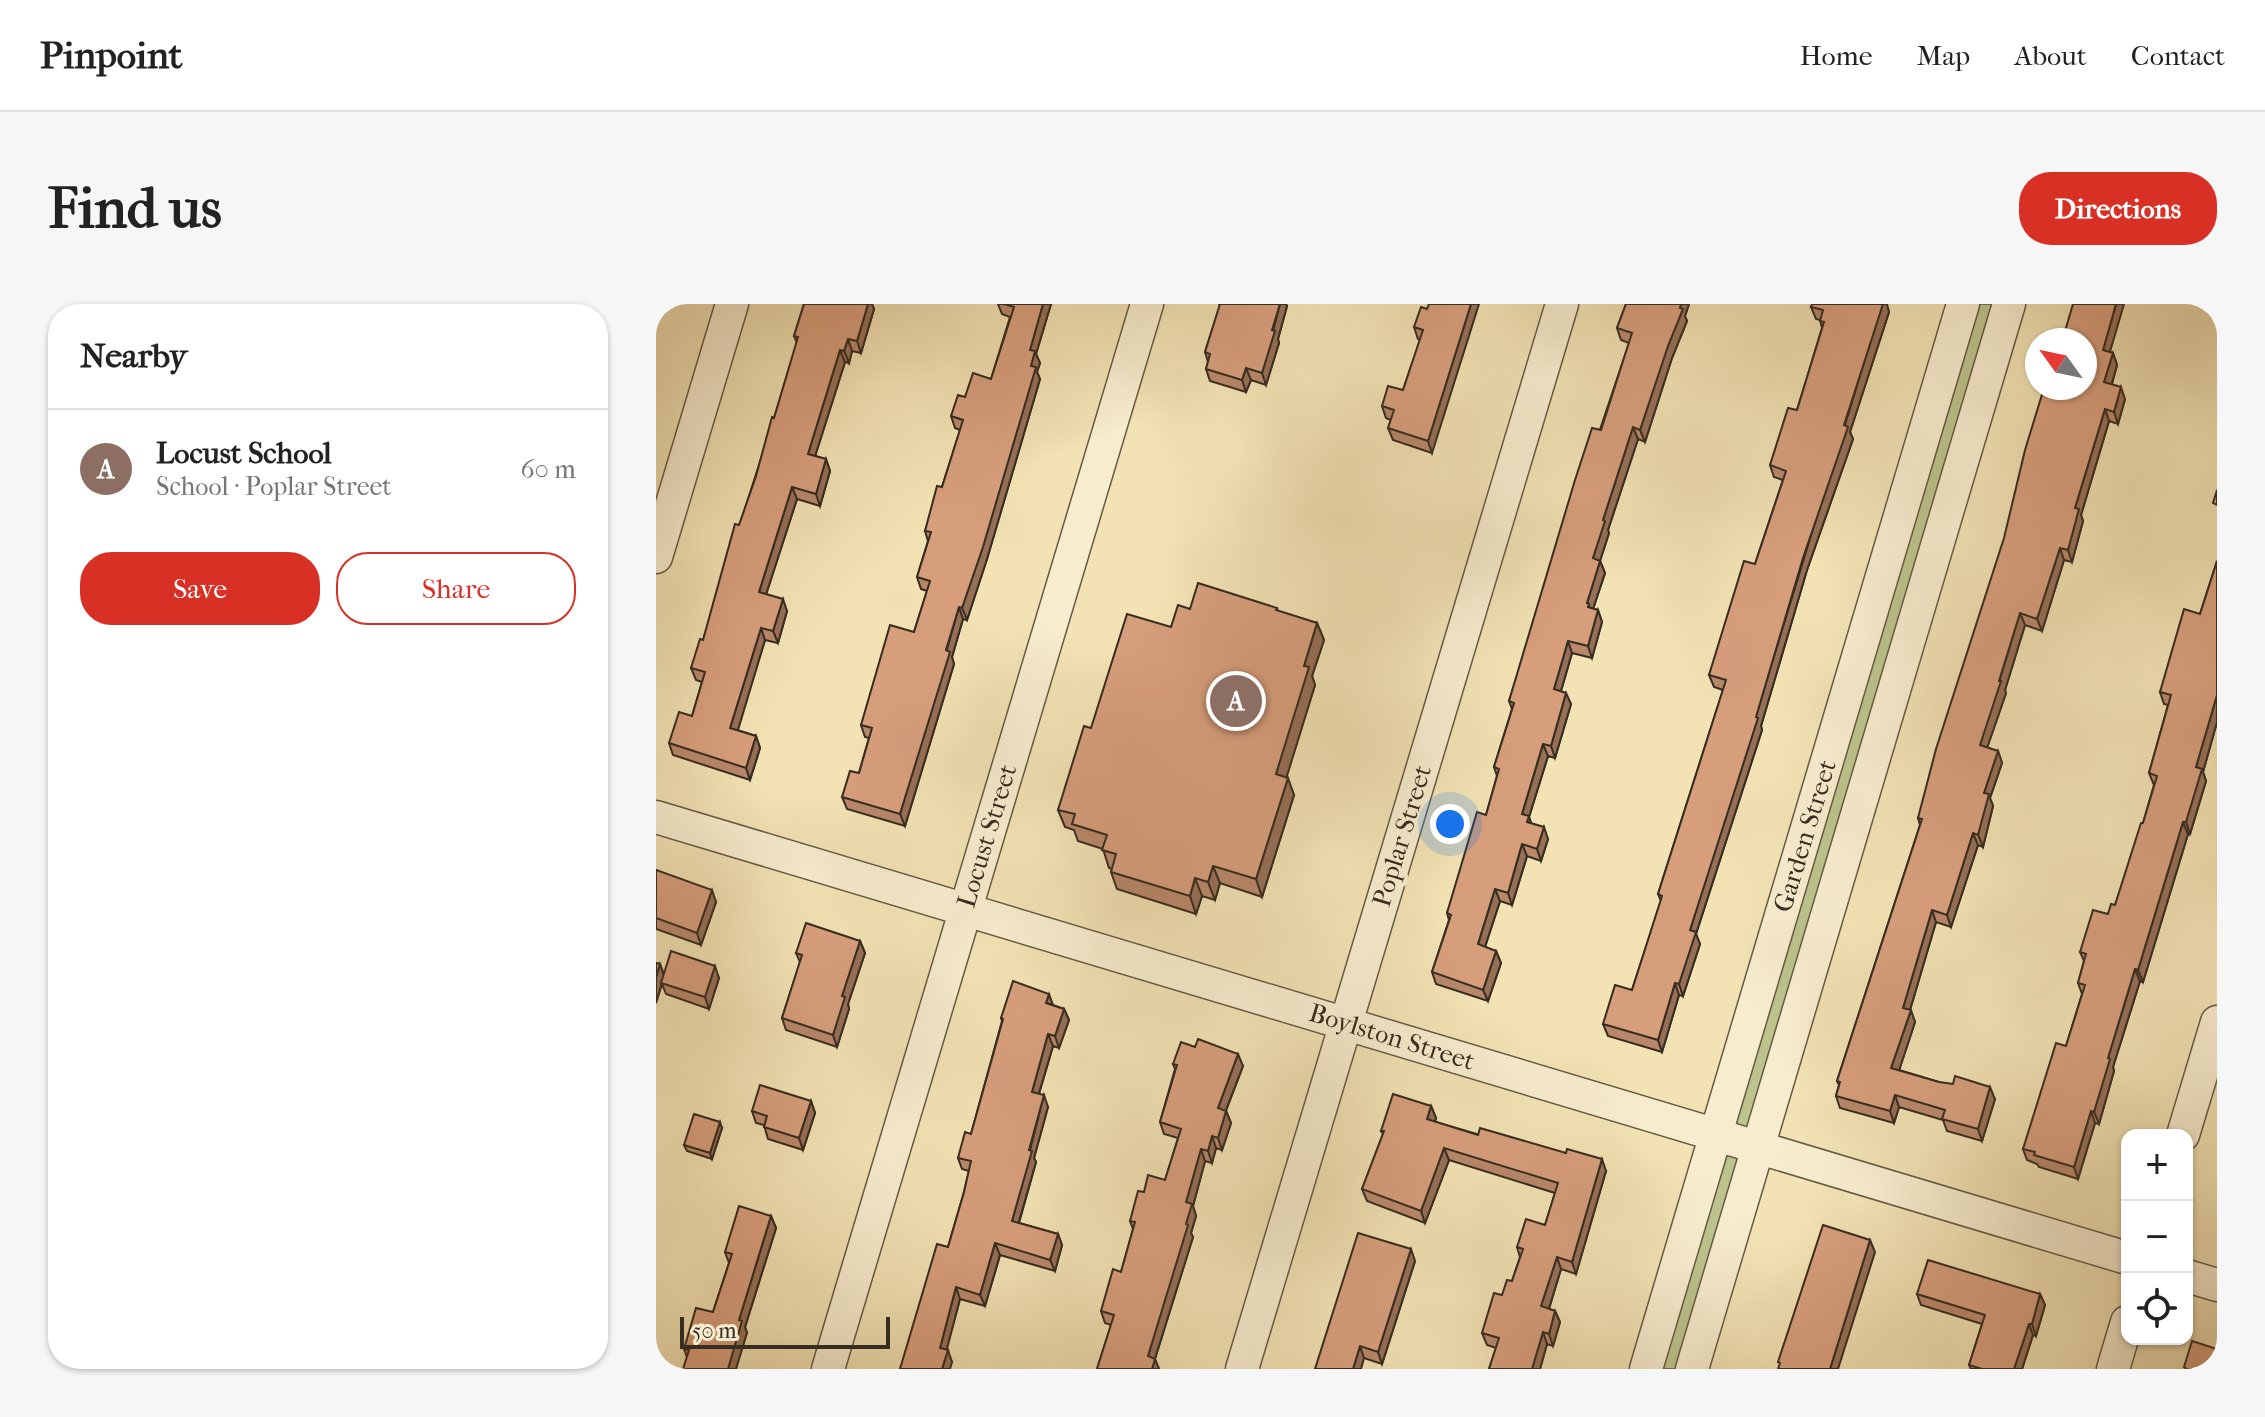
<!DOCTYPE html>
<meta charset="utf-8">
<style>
body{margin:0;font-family:"IM FELL French Canon",serif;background:#f6f6f6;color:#222}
.controls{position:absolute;right:24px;bottom:24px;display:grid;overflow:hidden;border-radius:16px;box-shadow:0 2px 6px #0004}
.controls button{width:72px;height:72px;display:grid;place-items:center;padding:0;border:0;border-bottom:2px solid #e0e0e0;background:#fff;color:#222;font:40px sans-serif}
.compass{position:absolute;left:1369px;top:24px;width:72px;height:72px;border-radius:50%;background:#fff;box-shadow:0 2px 6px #0004;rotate:303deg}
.scale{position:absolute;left:24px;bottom:20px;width:210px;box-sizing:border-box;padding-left:8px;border:4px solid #362c20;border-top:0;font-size:22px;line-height:28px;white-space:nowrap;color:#362c20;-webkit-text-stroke:6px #f7ecce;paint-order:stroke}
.you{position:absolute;left:794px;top:520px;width:28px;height:28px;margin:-20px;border:6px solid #fff;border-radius:50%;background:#1a73e8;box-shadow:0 0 0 12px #1a73e833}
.badge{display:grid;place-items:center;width:52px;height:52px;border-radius:50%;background:#d93025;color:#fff;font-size:26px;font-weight:700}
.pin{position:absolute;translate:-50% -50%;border:4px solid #fff;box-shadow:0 2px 8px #0006}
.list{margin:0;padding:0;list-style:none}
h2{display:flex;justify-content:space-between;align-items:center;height:104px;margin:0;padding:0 32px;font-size:34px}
h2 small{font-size:26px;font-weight:400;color:#767676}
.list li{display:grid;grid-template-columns:52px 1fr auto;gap:24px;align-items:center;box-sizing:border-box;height:120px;padding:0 32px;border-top:2px solid #e0e0e0}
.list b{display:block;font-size:30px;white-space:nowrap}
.list p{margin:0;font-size:26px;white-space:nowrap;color:#767676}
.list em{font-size:26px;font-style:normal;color:#767676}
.actions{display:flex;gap:16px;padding:24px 32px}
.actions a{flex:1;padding:18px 0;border:2px solid #d93025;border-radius:32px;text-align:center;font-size:28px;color:#d93025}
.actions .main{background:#d93025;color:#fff}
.icon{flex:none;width:44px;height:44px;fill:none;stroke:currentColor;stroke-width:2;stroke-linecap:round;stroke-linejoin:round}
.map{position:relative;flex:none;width:1561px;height:1065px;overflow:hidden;border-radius:32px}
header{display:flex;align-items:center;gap:48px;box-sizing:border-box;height:112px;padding:0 40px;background:#fff;border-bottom:2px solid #e0e0e0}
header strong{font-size:38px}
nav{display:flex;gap:44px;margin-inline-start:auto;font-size:28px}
.intro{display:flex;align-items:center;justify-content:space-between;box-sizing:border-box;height:192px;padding:0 48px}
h1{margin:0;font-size:56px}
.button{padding:20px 36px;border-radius:32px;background:#d93025;color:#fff;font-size:28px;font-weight:700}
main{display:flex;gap:48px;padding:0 48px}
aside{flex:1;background:#fff;border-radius:32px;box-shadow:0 2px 6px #0004}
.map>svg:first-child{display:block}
.green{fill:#bcc38c;stroke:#797856;stroke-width:2}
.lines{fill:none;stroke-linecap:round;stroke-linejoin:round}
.street-casing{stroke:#655a45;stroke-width:35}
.street{stroke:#f7ecce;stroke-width:32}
.wall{fill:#b9886b;stroke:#362c20;stroke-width:2}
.shaded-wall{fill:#966f57;stroke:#362c20;stroke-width:2}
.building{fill:#d79e7c;stroke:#362c20;stroke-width:2}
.labels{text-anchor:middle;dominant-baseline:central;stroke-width:8;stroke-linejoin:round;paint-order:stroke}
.street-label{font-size:26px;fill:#362c20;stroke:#f7ecce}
</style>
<header>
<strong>Pinpoint</strong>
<nav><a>Home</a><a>Map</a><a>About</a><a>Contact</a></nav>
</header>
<div class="intro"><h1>Find us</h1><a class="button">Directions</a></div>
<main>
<aside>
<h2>Nearby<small></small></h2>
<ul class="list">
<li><span class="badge" style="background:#8d6e63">A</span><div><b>Locust School</b><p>School · Poplar Street</p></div><em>60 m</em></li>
</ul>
<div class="actions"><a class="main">Save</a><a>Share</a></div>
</aside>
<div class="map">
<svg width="1561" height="1065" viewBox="0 0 1561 1065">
<rect width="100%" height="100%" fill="#f2e2b4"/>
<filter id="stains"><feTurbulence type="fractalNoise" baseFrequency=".0025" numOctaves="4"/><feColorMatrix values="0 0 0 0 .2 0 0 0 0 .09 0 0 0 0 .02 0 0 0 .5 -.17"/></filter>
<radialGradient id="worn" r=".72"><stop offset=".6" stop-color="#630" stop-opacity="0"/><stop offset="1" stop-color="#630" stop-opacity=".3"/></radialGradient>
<path class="green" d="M 1312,0 L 1352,0 L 1032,1065 L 994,1065 Z"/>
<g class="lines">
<g class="street-casing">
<path id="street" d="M 0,253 L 76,0
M 0,513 L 1471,954
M 1527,831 L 1561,718
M 1531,972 L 1561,981
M 172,1065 L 491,0
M 586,1065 L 906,0
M 990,1065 L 1307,0
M 1036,1065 L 1353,0
M 1457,1065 L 1471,1018"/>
</g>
<use href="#street" class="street"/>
</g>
<path class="wall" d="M 148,0 L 216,0 L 218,5 L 205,49 L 196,47 L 193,59 L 189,58 L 159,152 L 170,155 L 174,167 L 164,202 L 141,195 L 110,290 L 131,307 L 122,339 L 109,336 L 81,426 L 100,432 L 104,444 L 94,476 L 17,451 L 13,439 L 36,412 L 46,378 L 40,376 L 35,364 L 47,336 L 118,114 L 141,39 L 138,32 Z
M 342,0 L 395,0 L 380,50 L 384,59 L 381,68 L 384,75 L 331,255 L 311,316 L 307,315 L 296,353 L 298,360 L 249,522 L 191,505 L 186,493 L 203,469 L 213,434 L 209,433 L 205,421 L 258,328 L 271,287 L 265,285 L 261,273 L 272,237 L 269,227 L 286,183 L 304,126 L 299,124 L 295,112 L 309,93 L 335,75 L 354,13 L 346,10 Z
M 563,0 L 630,0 L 631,2 L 622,35 L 623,39 L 610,81 L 595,76 L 590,88 L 554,77 L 550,65 L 552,58 L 549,48 L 564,2 Z
M 970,0 L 1033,0 L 1029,12 L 1031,17 L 1016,54 L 989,138 L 982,135 L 952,226 L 953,229 L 944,257 L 949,269 L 937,305 L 942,306 L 946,318 L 936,354 L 916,349 L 905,387 L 915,400 L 899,454 L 892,452 L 873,513 L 875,519 L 892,535 L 885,557 L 871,552 L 856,601 L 844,597 L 829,643 L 840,647 L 845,659 L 832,697 L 780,680 L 776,668 L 793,616 L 791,609 L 830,511 L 841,472 L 838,463 L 856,405 L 853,397 L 973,39 L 965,36 L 961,24 Z
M 1230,1 L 1233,8 L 1194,128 L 1197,135 L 1151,266 L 1105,422 L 1106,426 L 1040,630 L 1044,640 L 1027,692 L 1023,691 L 1006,748 L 952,732 L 947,720 L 976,686 L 1005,597 L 1002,590 L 1067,386 L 1058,383 L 1053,371 L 1099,260 L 1127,176 L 1118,173 L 1114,161 L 1141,106 L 1166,24 L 1164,16 L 1160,15 L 1155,3 Z
M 771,5 L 776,149 L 737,136 L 732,124 L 735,116 L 730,114 L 726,102 L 747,86 L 764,36 L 762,35 L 758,23 Z
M 1454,48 L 1457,49 L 1461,61 L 1456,80 L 1469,95 L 1462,120 L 1453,117 L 1425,211 L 1427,217 L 1416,258 L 1408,256 L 1386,327 L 1369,321 L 1349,386 L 1350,389 L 1331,444 L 1342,447 L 1346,459 L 1334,494 L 1337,502 L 1327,543 L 1322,541 L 1295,623 L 1280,618 L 1254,706 L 1259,718 L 1243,766 L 1339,795 L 1326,837 L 1291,827 L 1287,816 L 1243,803 L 1238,819 L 1184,804 L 1180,792 L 1183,781 L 1181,777 L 1264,521 L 1262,514 Z
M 1561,257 L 1561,418 L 1547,468 L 1550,477 L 1534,530 L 1532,530 L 1487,678 L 1484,677 L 1457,763 L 1458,767 L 1443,820 L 1439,819 L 1422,875 L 1383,863 L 1381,860 L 1371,856 L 1367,845 L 1410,742 L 1426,690 L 1422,679 L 1428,657 L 1424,648 L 1459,601 L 1487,519 L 1498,481 L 1493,469 L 1512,401 L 1508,400 L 1504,388 L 1544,310 Z
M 621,304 L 622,307 L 661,319 L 668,336 L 656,372 L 659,381 L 630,473 L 638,491 L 606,593 L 564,579 L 559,596 L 546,592 L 540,610 L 461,585 L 455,568 L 456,565 L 453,564 L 447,545 L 422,537 L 418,526 L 409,523 L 402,506 L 435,424 L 515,323 L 534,305 Z
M 0,566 L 60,598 L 45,641 L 0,625 Z
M 204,637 L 209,649 L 192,700 L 193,705 L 181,743 L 130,726 L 126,714 L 144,658 L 140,649 Z
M 0,659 L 4,660 L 8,670 L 63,674 L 53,705 L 10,690 L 6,680 L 0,699 Z
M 397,701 L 408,705 L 413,716 L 403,744 L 397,742 L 383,790 L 392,803 L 378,854 L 380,858 L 363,919 L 402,930 L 406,941 L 399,967 L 344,951 L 329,1002 L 304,995 L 290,1046 L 296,1058 L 244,1065 L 292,943 L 308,888 L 313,867 L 306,865 L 302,854 L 315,830 L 346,717 L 345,714 Z
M 517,760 L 587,762 L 570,807 L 575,819 L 566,846 L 560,844 L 556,859 L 549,857 L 537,902 L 540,912 L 535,929 L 537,933 L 499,1055 L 503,1065 L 441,1065 L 455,1021 L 449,1019 L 445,1007 L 465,968 L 477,925 L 474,917 L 488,888 L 509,876 L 522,834 L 508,830 L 504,818 L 519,765 Z
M 155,797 L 159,809 L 147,846 L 112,835 L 108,821 L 100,819 L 96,807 Z
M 775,802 L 780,814 L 779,818 L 950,867 L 920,970 L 905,965 L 893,1005 L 899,1007 L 904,1018 L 897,1042 L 891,1040 L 884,1065 L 833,1065 L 840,1044 L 831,1041 L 826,1029 L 846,991 L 856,977 L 864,953 L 861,943 L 889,921 L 899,889 L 793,856 L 769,919 L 711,897 L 706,885 L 727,830 L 725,827 Z
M 66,824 L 56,855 L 31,847 L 28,841 Z
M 115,912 L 120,924 L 89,1023 L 91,1029 L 31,1053 L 28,1045 L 57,1008 L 73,959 L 69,948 Z
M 759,957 L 726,1060 L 708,1054 L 659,1065 Z
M 1261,990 L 1384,990 L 1389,1001 L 1380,1032 L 1377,1031 L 1366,1065 L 1315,1065 L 1313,1061 L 1326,1020 L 1265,1001 Z"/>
<path class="shaded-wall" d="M 212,0 L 216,0 L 218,5 L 205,49 L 201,37 Z
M 387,0 L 395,0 L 380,50 L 384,59 L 381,68 L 384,75 L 331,255 L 311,316 L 306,304 L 365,111 L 375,62 L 374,46 Z
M 624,0 L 630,0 L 631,2 L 622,35 L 623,39 L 610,81 L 606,69 Z
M 815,0 L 823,0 L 776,149 L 772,137 Z
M 1025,0 L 1033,0 L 1029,12 L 1031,17 L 1016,54 L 989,138 L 984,126 Z
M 1226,0 L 1231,0 L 1233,8 L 1194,128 L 1197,135 L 1151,266 L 1105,422 L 1106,426 L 1040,630 L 1044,640 L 1027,692 L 1023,680 L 1034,626 Z
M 1460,0 L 1468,0 L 1451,58 L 1447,46 Z
M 192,35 L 196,47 L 193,59 L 188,47 Z
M 184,46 L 189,58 L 156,162 L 152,150 Z
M 1457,49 L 1461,61 L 1453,90 L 1448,78 Z
M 590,64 L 595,76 L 590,88 L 586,76 Z
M 1465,83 L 1469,95 L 1462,120 L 1458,108 Z
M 1449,105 L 1453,117 L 1425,211 L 1427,217 L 1416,258 L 1412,246 L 1419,204 Z
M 977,123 L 982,135 L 952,226 L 953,229 L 941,266 L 937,254 L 947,216 Z
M 170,155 L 174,167 L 164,202 L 160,190 Z
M 136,183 L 141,195 L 107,300 L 103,288 Z
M 1404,244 L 1408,256 L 1386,327 L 1381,315 Z
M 944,257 L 949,269 L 936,308 L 931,299 Z
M 127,295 L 131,307 L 122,339 L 117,327 Z
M 303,303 L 307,315 L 296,353 L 298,360 L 249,522 L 244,510 Z
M 942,306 L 946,318 L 936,354 L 932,342 Z
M 1364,309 L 1369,321 L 1349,386 L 1350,389 L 1328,453 L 1324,441 Z
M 661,319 L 668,336 L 656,372 L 659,381 L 626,488 L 620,470 L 648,362 Z
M 105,324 L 109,336 L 79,436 L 74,424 Z
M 912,337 L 916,349 L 902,397 L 898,385 Z
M 910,389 L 915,400 L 899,454 L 895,442 Z
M 1561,391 L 1561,418 L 1547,468 L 1550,477 L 1534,530 L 1530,518 L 1540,463 Z
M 100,432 L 104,444 L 94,476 L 90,464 Z
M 887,440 L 892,452 L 873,513 L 877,524 L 866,510 Z
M 1342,447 L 1346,459 L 1334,494 L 1337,502 L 1327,543 L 1322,531 L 1328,489 Z
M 632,474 L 638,491 L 606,593 L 600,575 Z
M 1527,518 L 1532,530 L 1487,678 L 1482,666 Z
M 888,523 L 892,535 L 885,557 L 881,545 Z
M 1317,529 L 1322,541 L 1295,623 L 1291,611 Z
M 866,540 L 871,552 L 856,601 L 852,589 Z
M 557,562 L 564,579 L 559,596 L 552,578 Z
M 539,574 L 546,592 L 540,610 L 534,592 Z
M 839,585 L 844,597 L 826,652 L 822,640 Z
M 56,586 L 60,598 L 45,641 L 41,629 Z
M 1276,606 L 1280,618 L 1251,716 L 1247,704 Z
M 204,637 L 209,649 L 192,700 L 193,705 L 181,743 L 177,731 L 186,692 Z
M 840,647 L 845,659 L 832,697 L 827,686 Z
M 4,660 L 8,672 L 0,699 L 0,673 Z
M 59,662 L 63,674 L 53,705 L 49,693 Z
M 1479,665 L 1484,677 L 1457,763 L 1458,767 L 1443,820 L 1438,808 L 1452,754 Z
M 1019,679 L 1023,691 L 1006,748 L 1002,736 Z
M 393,690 L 397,701 L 390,699 Z
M 408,705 L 413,716 L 403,744 L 399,732 Z
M 1255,706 L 1259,718 L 1240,776 L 1235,764 Z
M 392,730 L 397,742 L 380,799 L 376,788 Z
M 582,750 L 587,762 L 566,816 L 562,804 Z
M 1334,783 L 1339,795 L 1326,837 L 1322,825 Z
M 388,791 L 392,803 L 378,854 L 380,858 L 360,928 L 356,917 Z
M 1239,791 L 1243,803 L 1238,819 L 1234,807 Z
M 155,797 L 159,809 L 147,846 L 143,834 Z
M 775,802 L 780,814 L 776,827 L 771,815 Z
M 570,807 L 575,819 L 566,846 L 562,834 Z
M 1435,807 L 1439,819 L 1422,875 L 1418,863 Z
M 64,818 L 66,824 L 56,855 L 54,849 Z
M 556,832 L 560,844 L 556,859 L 552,847 Z
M 788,844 L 793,856 L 769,919 L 765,907 Z
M 545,845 L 549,857 L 537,902 L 540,912 L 535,929 L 537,933 L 496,1064 L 492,1052 L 530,920 L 530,898 Z
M 946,855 L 950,867 L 920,970 L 916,958 Z
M 115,912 L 120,924 L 89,1023 L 91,1029 L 80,1065 L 72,1065 L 83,1016 Z
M 402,930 L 406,941 L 399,967 L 394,956 Z
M 1214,936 L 1219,948 L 1182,1065 L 1174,1065 Z
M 339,939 L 344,951 L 329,1002 L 324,991 Z
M 755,945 L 759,957 L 726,1060 L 722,1048 Z
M 901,953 L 905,965 L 890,1014 L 885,1002 Z
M 300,983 L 304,995 L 288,1056 L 284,1044 Z
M 1384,990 L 1389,1001 L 1380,1032 L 1376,1020 Z
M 899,1007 L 904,1018 L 897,1042 L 893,1030 Z
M 1373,1020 L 1377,1031 L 1366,1065 L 1358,1065 Z
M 887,1028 L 891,1040 L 884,1065 L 876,1065 Z
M 704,1042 L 708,1054 L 705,1065 L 697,1065 Z
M 292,1046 L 296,1058 L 294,1065 L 286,1065 Z
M 499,1055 L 503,1065 L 496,1065 Z"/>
<path class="building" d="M 148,0 L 212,0 L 201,37 L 192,35 L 188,47 L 184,46 L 152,150 L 170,155 L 160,190 L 136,183 L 103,288 L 127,295 L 117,327 L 105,324 L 74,424 L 100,432 L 90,464 L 13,439 L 23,408 L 36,412 L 49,368 L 35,364 L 44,335 L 47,336 L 79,220 L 83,221 L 100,172 L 116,113 L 118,114 L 142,33 L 138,32 Z
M 348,0 L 387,0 L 374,46 L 379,47 L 375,62 L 380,63 L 327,243 L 306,304 L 303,303 L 290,346 L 294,348 L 244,510 L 186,493 L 194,467 L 203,469 L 216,424 L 205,421 L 234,321 L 258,328 L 274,277 L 261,273 L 275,228 L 269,227 L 281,182 L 286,183 L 307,116 L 295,112 L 302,91 L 309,93 L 317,69 L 335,75 L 358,3 Z
M 564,0 L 624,0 L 616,26 L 619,27 L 606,69 L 590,64 L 586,76 L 550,65 L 554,50 L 549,48 Z
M 773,0 L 815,0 L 772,137 L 732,124 L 738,106 L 726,102 L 732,82 L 747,86 L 767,26 L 758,23 L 765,3 L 771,5 Z
M 970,0 L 1025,0 L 1024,4 L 1027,5 L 1012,42 L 984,126 L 977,123 L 947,216 L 949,217 L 937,254 L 944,257 L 931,299 L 933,300 L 932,303 L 942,306 L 932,342 L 912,337 L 898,385 L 910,389 L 895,442 L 887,440 L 866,510 L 873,512 L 871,518 L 888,523 L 881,545 L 866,540 L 852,589 L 839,585 L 822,640 L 840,647 L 827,686 L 776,668 L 795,611 L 791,609 L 821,508 L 830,511 L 843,465 L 838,463 L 858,399 L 853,397 L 919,176 L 936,124 L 945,126 L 976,29 L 961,24 Z
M 1156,0 L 1227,0 L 1188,121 L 1192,123 L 1147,254 L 1100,413 L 1102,414 L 1034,626 L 1040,628 L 1023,680 L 1019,679 L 1002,736 L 947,720 L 959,681 L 976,686 L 1006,592 L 1002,590 L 1070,376 L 1053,371 L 1088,257 L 1099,260 L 1130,167 L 1114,161 L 1132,104 L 1141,106 L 1168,18 L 1164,17 L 1167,6 L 1155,3 Z
M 1417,0 L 1460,0 L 1447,46 L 1457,49 L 1448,78 L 1465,83 L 1458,108 L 1449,105 L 1419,204 L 1423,205 L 1412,246 L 1404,244 L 1381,315 L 1364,309 L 1343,377 L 1345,377 L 1324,441 L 1342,447 L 1328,489 L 1333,490 L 1322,531 L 1317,529 L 1291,611 L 1276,606 L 1247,704 L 1255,706 L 1235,764 L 1283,778 L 1297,780 L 1299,772 L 1334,783 L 1322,825 L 1286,815 L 1289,806 L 1239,791 L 1234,807 L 1180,792 L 1184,778 L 1181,777 L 1266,515 L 1262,514 L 1280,445 L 1348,234 L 1369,146 L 1388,84 L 1429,84 L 1429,36 L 1403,36 L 1404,33 L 1407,34 Z
M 1561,186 L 1561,201 L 1557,199 Z
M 1561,257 L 1561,391 L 1540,463 L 1546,465 L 1530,518 L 1527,518 L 1482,666 L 1479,665 L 1452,754 L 1454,755 L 1438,808 L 1435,807 L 1418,863 L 1378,851 L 1379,848 L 1367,845 L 1400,739 L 1410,742 L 1429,681 L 1422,679 L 1430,650 L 1424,648 L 1437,606 L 1452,610 L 1455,600 L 1459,601 L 1485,519 L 1487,519 L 1501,472 L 1493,469 L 1515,391 L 1504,388 L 1528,305 L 1544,310 Z
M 542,279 L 621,304 L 620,306 L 661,319 L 648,362 L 653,363 L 620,470 L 632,474 L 600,575 L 557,562 L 552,578 L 539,574 L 534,592 L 455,568 L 460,550 L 446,546 L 451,531 L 416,520 L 419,510 L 402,506 L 428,422 L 435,424 L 471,310 L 515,323 L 522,301 L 534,305 Z
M 0,566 L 56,586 L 41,629 L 0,614 Z
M 150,619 L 204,637 L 186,692 L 189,693 L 177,731 L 126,714 L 146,651 L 140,649 Z
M 15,647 L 59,662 L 49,693 L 5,679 Z
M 0,659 L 4,660 L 0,673 Z
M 357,677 L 393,690 L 390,699 L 408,705 L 399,732 L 392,730 L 376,788 L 388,791 L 373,846 L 376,847 L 356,917 L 402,930 L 394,956 L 339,939 L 324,991 L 300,983 L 284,1044 L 292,1046 L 286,1065 L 244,1065 L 281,940 L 292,943 L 308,888 L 315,857 L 302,854 L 309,828 L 315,830 L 347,715 L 345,714 Z
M 542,735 L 582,750 L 562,804 L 570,807 L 562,834 L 556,832 L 552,847 L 545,845 L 530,898 L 536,900 L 530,920 L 532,921 L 492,1052 L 499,1055 L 496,1065 L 441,1065 L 458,1011 L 445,1007 L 457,965 L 465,968 L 479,918 L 474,917 L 482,887 L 488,888 L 492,871 L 509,876 L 525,825 L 504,818 L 521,761 L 517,760 L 525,738 L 539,743 Z
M 104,781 L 155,797 L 143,834 L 108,823 L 111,812 L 96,807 Z
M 737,790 L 775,802 L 771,815 L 822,831 L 824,824 L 910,849 L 911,845 L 946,855 L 916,958 L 901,953 L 885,1002 L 899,1007 L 893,1030 L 887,1028 L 876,1065 L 833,1065 L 843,1034 L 826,1029 L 838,989 L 846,991 L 851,976 L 856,977 L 867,945 L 861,943 L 870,915 L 889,921 L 902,879 L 788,844 L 765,907 L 706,885 L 728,827 L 725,827 Z
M 38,810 L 64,818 L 54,849 L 28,841 Z
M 83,902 L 115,912 L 83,1016 L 86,1017 L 72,1065 L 27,1065 L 33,1046 L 28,1045 L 40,1004 L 57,1008 L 76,950 L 69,948 Z
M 1167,921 L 1214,936 L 1174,1065 L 1122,1065 L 1124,1059 L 1122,1058 Z
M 702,929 L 755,945 L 722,1048 L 704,1042 L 697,1065 L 659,1065 Z
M 1272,956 L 1384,990 L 1376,1020 L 1373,1020 L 1358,1065 L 1326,1065 L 1313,1061 L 1329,1011 L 1261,990 Z
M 1536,1037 L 1561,1045 L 1561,1065 L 1531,1065 L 1528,1063 Z"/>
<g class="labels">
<g class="street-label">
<text transform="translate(331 532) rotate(-73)">Locust Street</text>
<text transform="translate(746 532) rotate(-73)">Poplar Street</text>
<text transform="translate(1149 532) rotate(-73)">Garden Street</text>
<text transform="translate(736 733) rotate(17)">Boylston Street</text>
</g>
</g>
<rect width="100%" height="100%" filter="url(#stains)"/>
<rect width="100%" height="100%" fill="url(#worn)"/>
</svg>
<div class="controls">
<button>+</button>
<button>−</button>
<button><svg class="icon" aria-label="locate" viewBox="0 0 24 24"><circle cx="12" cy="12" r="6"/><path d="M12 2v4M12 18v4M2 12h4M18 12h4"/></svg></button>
</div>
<svg class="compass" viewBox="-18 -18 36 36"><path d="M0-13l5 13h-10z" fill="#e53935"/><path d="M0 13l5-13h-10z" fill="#767676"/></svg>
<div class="scale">50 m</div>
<div class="you"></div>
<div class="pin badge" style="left:580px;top:397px;background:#8d6e63">A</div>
</div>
</main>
